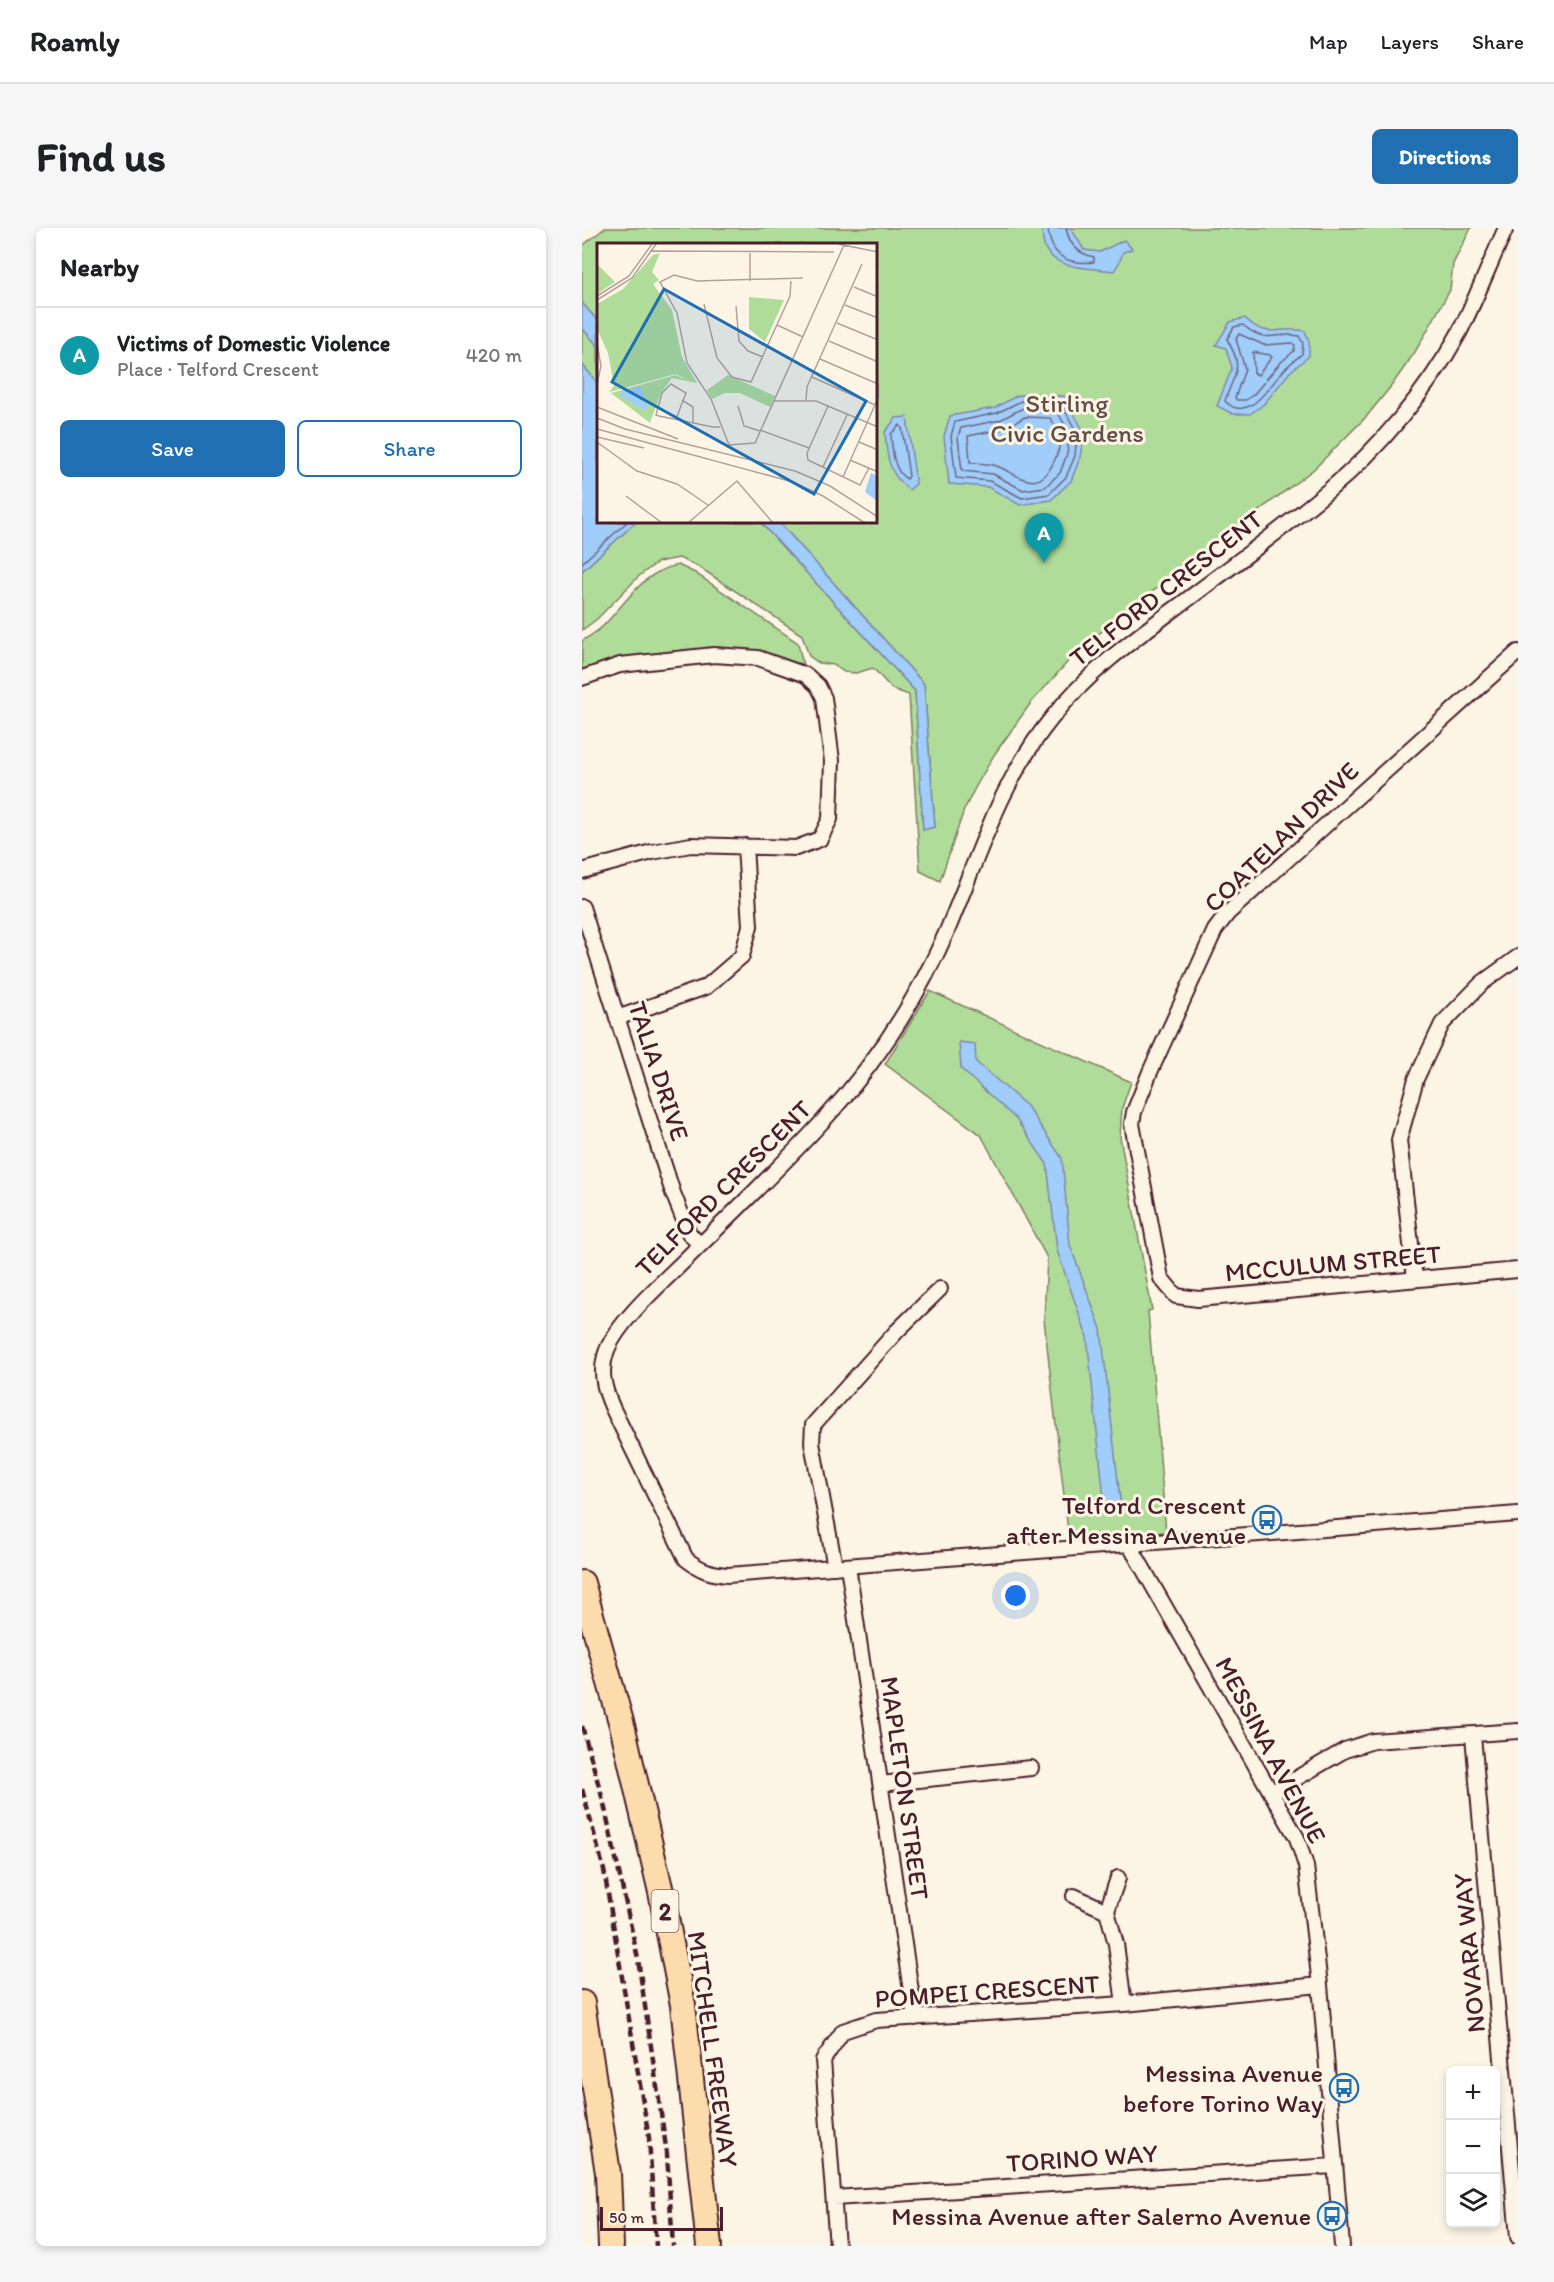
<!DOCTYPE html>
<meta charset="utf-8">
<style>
body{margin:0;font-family:Itim,sans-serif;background:#f6f6f6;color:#202124}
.controls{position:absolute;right:18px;bottom:18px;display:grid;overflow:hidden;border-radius:9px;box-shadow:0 3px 9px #0003}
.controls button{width:54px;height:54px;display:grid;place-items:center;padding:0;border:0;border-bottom:2px solid #e0e0e0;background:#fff;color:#202124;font:30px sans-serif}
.scale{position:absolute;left:18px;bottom:15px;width:123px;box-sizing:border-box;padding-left:6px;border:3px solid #4a1f2b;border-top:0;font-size:16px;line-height:21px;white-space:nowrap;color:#4a1f2b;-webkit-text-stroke:4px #fcf5e5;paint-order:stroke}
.you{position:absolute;left:434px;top:1368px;width:21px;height:21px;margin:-15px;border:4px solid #fff;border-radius:50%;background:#1a73e8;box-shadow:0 0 0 9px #1a73e833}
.badge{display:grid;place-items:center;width:39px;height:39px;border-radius:50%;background:#1f6fb2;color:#fff;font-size:20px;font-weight:700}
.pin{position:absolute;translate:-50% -50px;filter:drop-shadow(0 2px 3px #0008)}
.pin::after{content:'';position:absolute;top:32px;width:21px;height:18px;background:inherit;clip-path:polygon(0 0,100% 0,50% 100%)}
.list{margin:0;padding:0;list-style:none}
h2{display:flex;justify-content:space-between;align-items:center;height:78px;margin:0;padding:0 24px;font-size:26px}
h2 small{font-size:20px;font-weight:400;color:#757577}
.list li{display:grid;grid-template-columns:39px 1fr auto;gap:18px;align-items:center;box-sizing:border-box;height:96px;padding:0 24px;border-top:2px solid #e0e0e0}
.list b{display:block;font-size:22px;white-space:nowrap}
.list p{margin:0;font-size:20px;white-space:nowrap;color:#757577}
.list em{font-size:20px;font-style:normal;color:#757577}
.actions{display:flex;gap:12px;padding:18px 24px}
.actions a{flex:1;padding:14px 0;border:2px solid #1f6fb2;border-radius:9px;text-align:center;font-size:21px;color:#1f6fb2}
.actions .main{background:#1f6fb2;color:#fff}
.icon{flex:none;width:33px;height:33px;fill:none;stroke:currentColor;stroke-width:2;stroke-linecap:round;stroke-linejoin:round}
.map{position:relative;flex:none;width:936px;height:2018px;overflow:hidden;border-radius:9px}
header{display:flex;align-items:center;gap:36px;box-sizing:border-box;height:84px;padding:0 30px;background:#fff;border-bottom:2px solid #e0e0e0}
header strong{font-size:28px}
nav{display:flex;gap:33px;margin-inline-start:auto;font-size:21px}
.intro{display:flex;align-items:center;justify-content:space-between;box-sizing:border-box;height:144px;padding:0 36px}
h1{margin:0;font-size:42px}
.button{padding:15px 27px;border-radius:9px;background:#1f6fb2;color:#fff;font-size:21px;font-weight:700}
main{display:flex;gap:36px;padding:0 36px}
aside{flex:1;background:#fff;border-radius:9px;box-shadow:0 3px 9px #0003}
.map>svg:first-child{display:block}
.green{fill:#b0dc9a;stroke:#7d7e62;stroke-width:1.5}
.water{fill:#a0cdfa;stroke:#7e87a7;stroke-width:1.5}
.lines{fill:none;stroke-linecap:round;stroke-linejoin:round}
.shore{stroke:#6c657e;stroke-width:1.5}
.minor-casing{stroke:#4a1f2b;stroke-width:18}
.motorway-casing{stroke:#4a1f2b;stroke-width:28}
.minor{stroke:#fcf5e5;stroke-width:14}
.motorway{stroke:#fcdcac;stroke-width:24}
.rail{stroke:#4a1f2b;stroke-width:4.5;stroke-dasharray:9 4.5;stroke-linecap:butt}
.labels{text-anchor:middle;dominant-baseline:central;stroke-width:6;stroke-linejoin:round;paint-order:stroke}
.shield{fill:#fcf5e5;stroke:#7f5f63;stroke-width:1.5}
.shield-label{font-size:24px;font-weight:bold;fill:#4a1f2b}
.park-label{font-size:26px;fill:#644e47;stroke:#fcf5e5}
.street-label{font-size:26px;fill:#4a1f2b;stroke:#fcf5e5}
.poi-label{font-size:26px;fill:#4a1f2b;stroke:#fcf5e5;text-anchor:end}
.inset-road{fill:none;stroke:#b59f9b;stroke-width:1.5}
.view{fill:#1f6fb2;fill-opacity:0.15;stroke:#1f6fb2;stroke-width:3}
.inset-edge{fill:none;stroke:#4a1f2b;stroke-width:3}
</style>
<header>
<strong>Roamly</strong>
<nav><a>Map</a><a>Layers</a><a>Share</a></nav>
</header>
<div class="intro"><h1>Find us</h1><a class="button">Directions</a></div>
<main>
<aside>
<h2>Nearby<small></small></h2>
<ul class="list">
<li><span class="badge" style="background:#0f9aa8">A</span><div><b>Victims of Domestic Violence</b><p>Place · Telford Crescent</p></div><em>420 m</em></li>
</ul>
<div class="actions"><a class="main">Save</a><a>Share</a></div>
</aside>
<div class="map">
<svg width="936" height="2018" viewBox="0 0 936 2018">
<rect width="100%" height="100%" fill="#fcf5e5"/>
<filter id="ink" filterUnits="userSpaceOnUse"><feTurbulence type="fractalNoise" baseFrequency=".0167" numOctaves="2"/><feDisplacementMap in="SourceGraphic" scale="12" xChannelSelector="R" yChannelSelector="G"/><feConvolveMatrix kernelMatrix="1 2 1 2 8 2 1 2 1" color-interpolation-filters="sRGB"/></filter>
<g filter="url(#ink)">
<path class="green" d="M 23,0 L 889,0 L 871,36 L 868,62 L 833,124 L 810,157 L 785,188 L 732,241 L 533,392 L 491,428 L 448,476 L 412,527 L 393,560 L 382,582 L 358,653 L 338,643 L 327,467 L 310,461 L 291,440 L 274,445 L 262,444 L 252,437 L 237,435 L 227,428 L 220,407 L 117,339 L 97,330 L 76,334 L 57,348 L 15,391 L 0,402 L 0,343 L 54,294 L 178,294 L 333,463 L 341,601 L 353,599 L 342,456 L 197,294 L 294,294 L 294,16 L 16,16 L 16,93 L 0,75 L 0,18 Z
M 0,100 L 16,118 L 16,156 L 0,136 Z
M 96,337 L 113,345 L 216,415 L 221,437 L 177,423 L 130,420 L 36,430 L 0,442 L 0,413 C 8,408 17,403 23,396 C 47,372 60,344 96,337 Z
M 348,763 L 549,854 L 540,880 L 538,909 L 570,1082 L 566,1083 L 584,1304 L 487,1312 L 462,1091 L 465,1030 L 399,907 L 303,836 Z"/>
<path class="water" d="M 461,0 L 489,0 L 502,22 L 518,24 L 542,12 L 550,21 L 541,24 L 537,35 L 532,43 C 503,39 455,43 461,0 Z
M 0,75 L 16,93 L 16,118 L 0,100 Z
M 663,90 C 686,113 696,97 723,103 L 727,114 L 727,128 L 708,144 L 682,176 L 668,186 L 651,186 L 635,178 L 650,140 L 644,120 L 634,117 L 648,94 Z
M 0,136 L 16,156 L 16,294 L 54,294 L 0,343 Z
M 436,167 L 482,168 L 502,204 L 498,230 L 489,253 L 469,272 L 438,277 L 406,259 L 367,256 L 362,208 L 368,188 L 413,180 Z
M 325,189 L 334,256 L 327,262 C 306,246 305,229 303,204 L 314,190 Z
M 178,294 L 197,294 L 342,456 L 353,599 L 341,602 L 333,463 Z
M 377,814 L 393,816 L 394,834 L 445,878 L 480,930 L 488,1017 L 519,1101 L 539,1280 L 523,1280 L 505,1109 L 475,1022 L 465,936 L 434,891 L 379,841 Z"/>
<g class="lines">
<path class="shore" d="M 466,0 C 468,28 485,37 512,34 L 512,29 C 496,26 487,16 484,0
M 661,97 C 686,118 692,103 717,108 L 721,115 L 720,126 C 714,131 707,136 702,142 C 688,157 666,197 643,173 C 652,144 663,142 645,111 L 652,99 Z
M 657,106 L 682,117 L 710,115 L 713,117 L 712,123 L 698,135 L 672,166 L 664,172 L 655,172 L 653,170 L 663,141 L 654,111 Z
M 671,124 L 688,127 L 690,129 L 676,147 L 672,145 Z
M 439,173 L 479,175 L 495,205 L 493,228 L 484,249 L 467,266 L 440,270 L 408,253 L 374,250 L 369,208 L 373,194 L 415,185 Z
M 441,180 L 475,183 L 488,206 L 485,226 L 478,245 L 463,259 L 441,262 L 411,246 L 380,243 L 376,209 L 379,200 L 418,192 Z
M 443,189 L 468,190 C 477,203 481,214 474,229 C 458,268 442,250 415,238 C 407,235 397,236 388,234 L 386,208 L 421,201 Z
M 318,197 L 320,200 L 327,248 L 325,251 C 311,244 310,220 309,206 Z
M 0,335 L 45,294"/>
<g class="minor-casing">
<path id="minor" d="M 924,0 C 908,35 894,71 877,105 C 846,162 796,222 746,263 C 697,304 645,342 594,380 C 549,413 504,446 469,491 C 418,554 396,630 365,703 C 334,774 292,838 240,894 C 197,941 151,985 105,1030 C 81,1054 38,1091 25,1122 C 17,1143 22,1161 31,1181 L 104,1331 C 118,1342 129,1346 146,1347 L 936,1286
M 936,424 L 646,685 L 633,702 L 568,844 L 552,884 L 550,896 L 579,1050 L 594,1068 L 616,1071 L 936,1042
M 0,450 L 38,437 L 132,427 L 176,430 L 224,447 L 236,458 L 242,470 L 250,533 L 248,591 L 238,611 L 214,620 L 109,617 L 70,624 L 0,643
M 0,679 L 91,965 L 107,1005 L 118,1017
M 35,790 L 124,759 L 160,728 L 168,698 L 163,618
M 833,1051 L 817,912 L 834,851 L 860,796 L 900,755 L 936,729
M 547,1316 L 715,1610 L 724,1638 L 738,1757 L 760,2018
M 266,1338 L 333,1790
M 253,1339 L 230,1215 L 231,1197 L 315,1103 L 358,1061
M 891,1508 L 936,2009
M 299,1556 L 449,1540
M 689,1565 L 763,1522 L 791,1513 L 936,1503
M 536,1650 L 525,1683 L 534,1716 L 542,1776
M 492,1668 L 525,1683
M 252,1970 L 752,1938
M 255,2018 L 241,1832 L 261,1803 L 294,1792 L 542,1776 L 738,1757"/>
</g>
<g class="motorway-casing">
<path id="motorway" d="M 0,1355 L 41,1501 L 79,1664 L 101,1777 L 127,2018
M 0,1775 L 26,1945 L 29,2018"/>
</g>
<use href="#minor" class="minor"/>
<use href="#motorway" class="motorway"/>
<path class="rail" d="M 0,1498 L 22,1576 L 56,1731 L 85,1926 L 91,2018
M 0,1561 L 22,1642 L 67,1910 L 74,2018"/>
</g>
</g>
<defs>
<g id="bus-ring" transform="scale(1.5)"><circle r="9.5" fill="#fcf5e5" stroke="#1f6fb2" stroke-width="1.5"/><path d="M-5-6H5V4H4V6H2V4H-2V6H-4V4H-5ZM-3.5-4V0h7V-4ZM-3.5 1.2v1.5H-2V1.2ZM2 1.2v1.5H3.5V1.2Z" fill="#1f6fb2"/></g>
</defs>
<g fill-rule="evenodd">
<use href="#bus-ring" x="685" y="1292"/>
<use href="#bus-ring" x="762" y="1860"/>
<use href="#bus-ring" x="750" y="1988"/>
</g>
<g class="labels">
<rect class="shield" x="69.5" y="1662" width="27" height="42" rx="4.5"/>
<g class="shield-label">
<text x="83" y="1683">2</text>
</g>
<g class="park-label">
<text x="485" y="175">Stirling<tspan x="485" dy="30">Civic Gardens</tspan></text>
</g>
<g class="street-label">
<text transform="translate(584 360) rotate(-38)">TELFORD CRESCENT</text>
<text transform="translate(699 609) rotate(-44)">COATELAN DRIVE</text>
<text transform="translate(77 843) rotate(72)">TALIA DRIVE</text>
<text transform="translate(141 960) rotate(-45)">TELFORD CRESCENT</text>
<text transform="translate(751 1035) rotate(-5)">MCCULUM STREET</text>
<text transform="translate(689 1522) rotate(62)">MESSINA AVENUE</text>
<text transform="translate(323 1560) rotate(82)">MAPLETON STREET</text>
<text transform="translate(887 1725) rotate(-95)">NOVARA WAY</text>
<text transform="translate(405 1763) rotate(-4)">POMPEI CRESCENT</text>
<text transform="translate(131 1821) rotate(82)">MITCHELL FREEWAY</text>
<text transform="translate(500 1930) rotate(-4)">TORINO WAY</text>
</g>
<g class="poi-label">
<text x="664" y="1277">Telford Crescent<tspan x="664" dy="30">after Messina Avenue</tspan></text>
<text x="741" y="1845">Messina Avenue<tspan x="741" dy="30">before Torino Way</tspan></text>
<text x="729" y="1988">Messina Avenue after Salerno Avenue</text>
</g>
</g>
<g transform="translate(15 15)">
<rect width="280" height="280" fill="#fcf5e5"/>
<path d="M 63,10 L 55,29 L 62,37 L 56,41 L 75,67 L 85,114 L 100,140 L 75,135 L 64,150 L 53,180 L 14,150 L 79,132 L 93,139 L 79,131 L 12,149 L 17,143 L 11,110 L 0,86 L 0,61 L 26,46 L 56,12 ZM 0,21 L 18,39 L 0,51 ZM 152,54 L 187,57 L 168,99 L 152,86 ZM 131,132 L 178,153 L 173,164 L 143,150 L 128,150 L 115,156 L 110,147 Z" fill="#b0dc9a"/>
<path d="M 44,144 L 50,162 L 48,168 L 23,152 L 25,148 ZM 274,230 L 280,233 L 280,258 L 268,249 Z" fill="#a0cdfa"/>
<path class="inset-road" d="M 241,1 L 281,9M 53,8 L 237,9M 206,35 L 100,38 L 77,32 L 63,39 L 80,70 L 90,120 L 114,156 L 132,202 L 158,200 L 247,2M 153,38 L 153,10M 257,44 L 281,54M 0,53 L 32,33 L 55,1M 0,57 L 35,35 L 59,1M 107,61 L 120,115 L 135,134 L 154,139 L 193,53 L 194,38M 248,62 L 281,75M 139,63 L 142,98 L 151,108 L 166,114M 240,80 L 281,97M 180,82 L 206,94M 232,98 L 281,119M 0,100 L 4,123 L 0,141M 223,116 L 281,141M 215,134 L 278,162M 85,157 L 96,164 L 96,179M 209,157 L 210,144 L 265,21M 177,158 L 219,158 L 281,184M 141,163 L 147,183 L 163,188M 231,163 L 210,210 L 211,217 L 263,242 L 272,225M 0,164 L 81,196M 0,175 L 28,186 L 198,228 L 233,243 L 281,274M 79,176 L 89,150 L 74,141 L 65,150 L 59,172 L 62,173 L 116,184 L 123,184M 0,186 L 196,239 L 226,253 L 268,280M 163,187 L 212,205M 0,194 L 47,205M 0,199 L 40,228 L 80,241 L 111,262M 262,199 L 281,207M 253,217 L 281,229M 226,224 L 250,172M 246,234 L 281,155M 29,253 L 65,280M 91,280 L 140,238 L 176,280"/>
<path class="view" d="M 67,46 L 269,158 L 217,251 L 15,139 Z"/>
<rect width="280" height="280" class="inset-edge"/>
</g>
</svg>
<div class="controls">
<button>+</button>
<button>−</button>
<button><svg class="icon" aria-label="layers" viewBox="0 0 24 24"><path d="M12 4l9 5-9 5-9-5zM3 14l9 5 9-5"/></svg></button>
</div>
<div class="scale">50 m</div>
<div class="you"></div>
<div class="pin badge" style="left:462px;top:335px;background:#0f9aa8">A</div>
</div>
</main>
